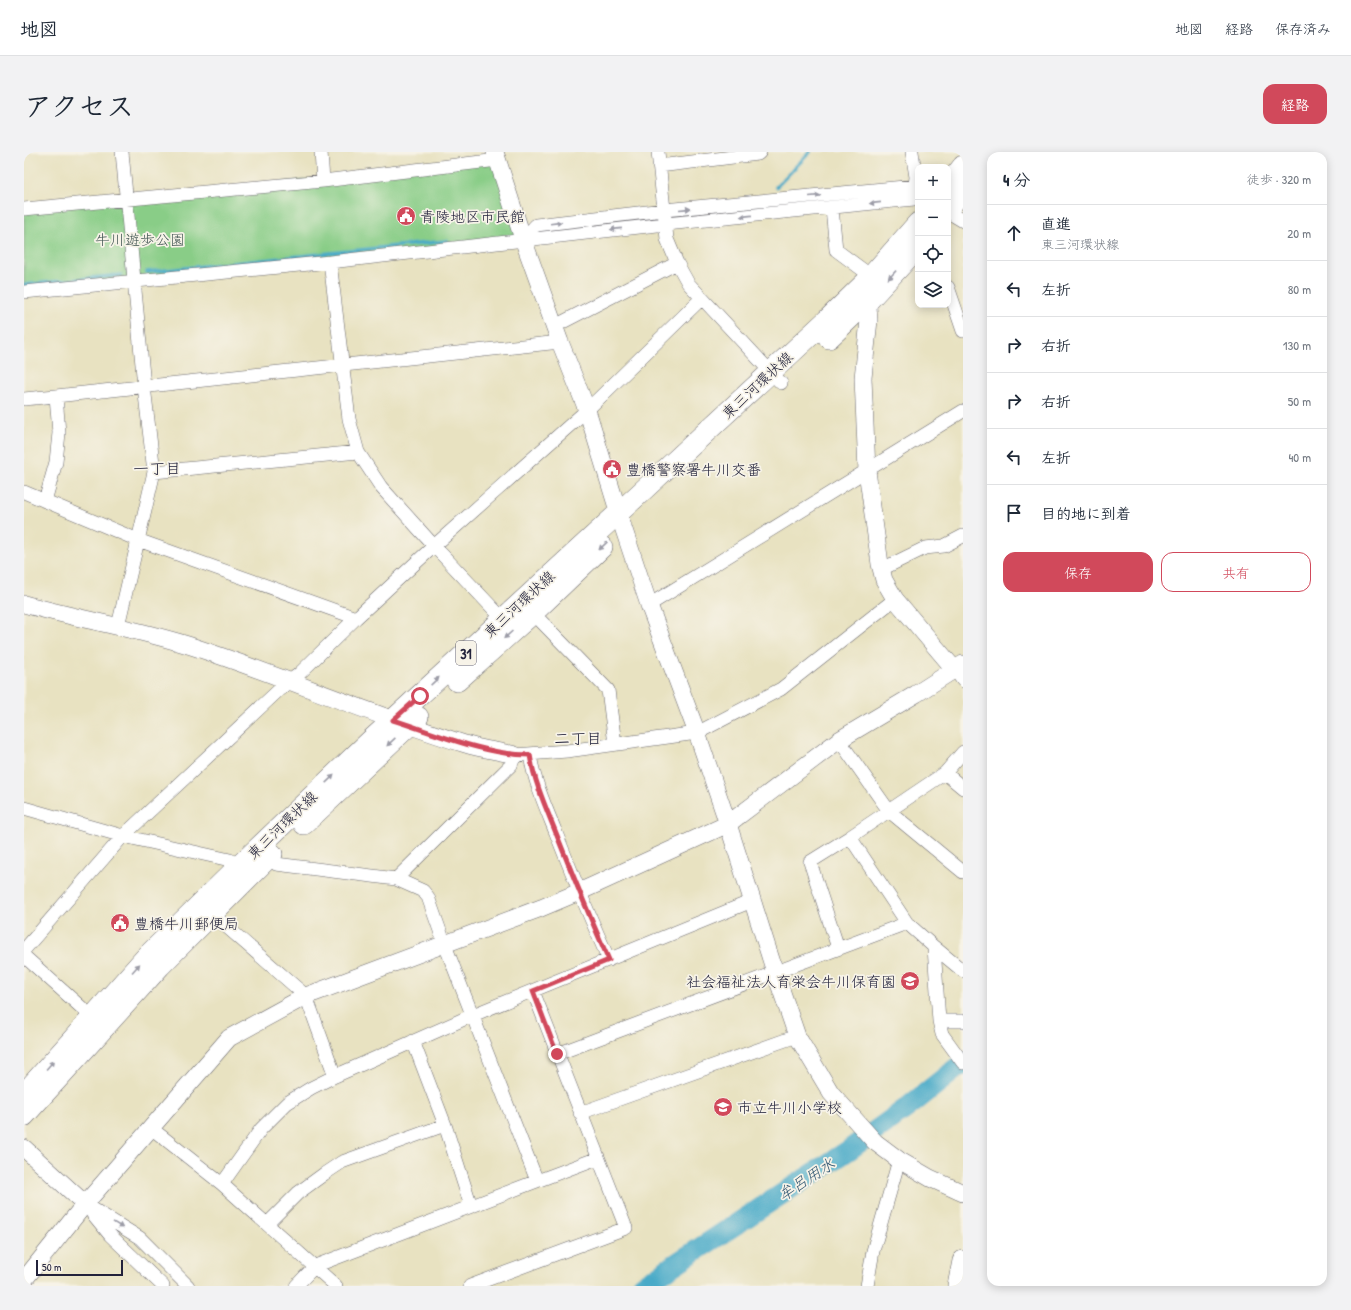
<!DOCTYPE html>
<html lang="ja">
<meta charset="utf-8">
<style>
body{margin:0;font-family:"Patrick Hand","Klee One",sans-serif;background:#f2f2f3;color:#1f2937}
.controls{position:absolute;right:12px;top:12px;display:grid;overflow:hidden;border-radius:8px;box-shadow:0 2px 10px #0003}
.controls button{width:36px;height:36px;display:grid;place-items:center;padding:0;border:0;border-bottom:1px solid #e0e1e3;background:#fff;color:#1f2937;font:20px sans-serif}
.scale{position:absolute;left:12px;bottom:10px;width:87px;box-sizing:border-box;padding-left:4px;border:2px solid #22223b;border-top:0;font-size:11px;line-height:14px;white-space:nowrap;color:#22223b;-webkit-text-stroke:3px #f7f3e8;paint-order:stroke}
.stop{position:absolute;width:12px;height:12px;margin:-9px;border:3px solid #d1495b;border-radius:50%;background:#fff}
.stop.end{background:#d1495b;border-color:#fff;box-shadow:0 1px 4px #0008}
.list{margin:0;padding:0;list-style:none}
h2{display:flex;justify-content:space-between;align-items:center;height:52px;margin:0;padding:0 16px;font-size:17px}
h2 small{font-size:13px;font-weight:400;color:#747a83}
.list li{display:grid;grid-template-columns:26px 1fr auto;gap:12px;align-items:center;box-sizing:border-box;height:56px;padding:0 16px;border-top:1px solid #e0e1e3}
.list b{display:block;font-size:15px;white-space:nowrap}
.list p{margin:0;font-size:13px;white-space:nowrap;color:#747a83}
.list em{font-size:13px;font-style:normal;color:#747a83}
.actions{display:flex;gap:8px;padding:12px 16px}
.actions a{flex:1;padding:9px 0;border:1px solid #d1495b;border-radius:12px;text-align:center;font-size:14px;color:#d1495b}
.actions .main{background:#d1495b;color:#fff}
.icon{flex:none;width:22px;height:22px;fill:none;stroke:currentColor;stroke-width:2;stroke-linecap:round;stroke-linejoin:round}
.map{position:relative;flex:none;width:939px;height:1134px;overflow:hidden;border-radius:12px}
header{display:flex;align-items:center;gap:24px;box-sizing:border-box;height:56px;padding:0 20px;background:#fff;border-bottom:1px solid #e0e1e3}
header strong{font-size:19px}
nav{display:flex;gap:22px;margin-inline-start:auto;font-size:14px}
.intro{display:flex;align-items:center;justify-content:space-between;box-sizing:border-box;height:96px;padding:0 24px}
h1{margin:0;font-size:28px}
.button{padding:10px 18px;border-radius:12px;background:#d1495b;color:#fff;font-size:14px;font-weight:700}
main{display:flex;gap:24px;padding:0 24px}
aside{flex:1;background:#fff;border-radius:12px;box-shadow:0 2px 10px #0003}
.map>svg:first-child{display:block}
.green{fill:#89cd87;stroke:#567861}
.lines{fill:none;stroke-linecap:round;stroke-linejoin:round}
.stream{stroke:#49aac8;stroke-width:3.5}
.river{stroke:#49aac8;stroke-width:21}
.minor-casing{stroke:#67656a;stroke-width:14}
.tertiary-casing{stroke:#67656a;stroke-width:18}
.primary-casing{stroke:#67656a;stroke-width:22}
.minor{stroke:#fff;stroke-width:13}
.tertiary{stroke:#fff;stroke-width:17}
.primary{stroke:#fff;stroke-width:21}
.oneway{fill:#9c9ca7}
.route{stroke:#d1495b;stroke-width:5}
.labels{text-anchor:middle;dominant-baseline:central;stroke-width:3.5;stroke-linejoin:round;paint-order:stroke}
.shield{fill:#f7f3e8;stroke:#62616f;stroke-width:1}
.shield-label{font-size:14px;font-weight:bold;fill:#22223b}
.poi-label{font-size:15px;fill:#22223b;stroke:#f7f3e8;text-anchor:start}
.park-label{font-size:15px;fill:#415552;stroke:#f7f3e8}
.street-label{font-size:15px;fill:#22223b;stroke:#f7f3e8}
.neighbourhood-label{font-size:16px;fill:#22223b;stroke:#f7f3e8}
.water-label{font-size:16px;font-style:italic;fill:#325873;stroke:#f7f3e8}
</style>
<header>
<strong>地図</strong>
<nav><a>地図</a><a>経路</a><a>保存済み</a></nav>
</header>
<div class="intro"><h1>アクセス</h1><a class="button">経路</a></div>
<main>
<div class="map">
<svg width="939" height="1134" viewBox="0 0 939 1134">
<rect width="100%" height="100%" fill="#f7f3e8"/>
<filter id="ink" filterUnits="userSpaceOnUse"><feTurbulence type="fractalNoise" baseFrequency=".025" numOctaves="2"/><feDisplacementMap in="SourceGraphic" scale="8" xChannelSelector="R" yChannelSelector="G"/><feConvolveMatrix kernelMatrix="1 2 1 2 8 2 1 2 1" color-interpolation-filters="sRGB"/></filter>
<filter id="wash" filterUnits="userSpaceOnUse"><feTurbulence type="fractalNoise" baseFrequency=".012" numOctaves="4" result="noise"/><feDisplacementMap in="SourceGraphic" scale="16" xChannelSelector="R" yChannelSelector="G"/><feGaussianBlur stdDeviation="0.9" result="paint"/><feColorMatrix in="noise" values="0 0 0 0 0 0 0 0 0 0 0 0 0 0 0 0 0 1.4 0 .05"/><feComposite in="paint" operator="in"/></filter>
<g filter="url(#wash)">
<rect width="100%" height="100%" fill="#e8e2c1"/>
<path class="green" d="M 474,8 L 499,87 L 0,140 L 0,57 Z"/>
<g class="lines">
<path class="stream" d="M 752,35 L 786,0
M 123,120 L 423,89
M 0,133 L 97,123"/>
<path class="river" d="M 618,1134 L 825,998 L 884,955 L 939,911"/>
</g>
</g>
<g filter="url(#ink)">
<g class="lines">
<g class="minor-casing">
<path id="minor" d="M 297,0 L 299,29
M 634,0 L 643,87 L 653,111 L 664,131 L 757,231
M 888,0 L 892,25 L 890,42
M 635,14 L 734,2 L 736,0
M 808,56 L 812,98 L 839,118 L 843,129
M 0,57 L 299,29 L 474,8
M 924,60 L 939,69
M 499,87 L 512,73 L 640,58 L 891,34
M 306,110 L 325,267 L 334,300 L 357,335 L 410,394 L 479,467
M 924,135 L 939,179
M 0,140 L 306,110 L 642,72 L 890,47
M 531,174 L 653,111
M 0,247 L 32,244 L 536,190
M 130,320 L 334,300
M 0,340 L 114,388 L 332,466
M 21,349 L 32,310 L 35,281 L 32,244
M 858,417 L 901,396 L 920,394 L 939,384
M 625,453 L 939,259
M 509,461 L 584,538 L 591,592
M 94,474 L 130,320 L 120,234 L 98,0
M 931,518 L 939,529
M 815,588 L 865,659 L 939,720
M 506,603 C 510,629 522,656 532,681 C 549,724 566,766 585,808
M 921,621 L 939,636
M 0,656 L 99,684 L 206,708 L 215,714
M 826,685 L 883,771
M 245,705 L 252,712 L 372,727 L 399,739 L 404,745 L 421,793 L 513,1029 L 291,1114 L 272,1134
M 372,727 L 487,613 L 491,603 L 543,599 L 673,581 L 757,537 L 871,447
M 188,762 L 282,844 L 311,924
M 910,795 L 939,819
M 814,796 L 786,710 L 826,685 L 921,621 L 939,600
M 0,798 L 99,684 L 256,537 L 276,521 L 332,466 L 410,394 L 563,258 L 678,146
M 0,804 L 68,865
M 915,869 L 939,869
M 389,889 L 421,973 L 447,1054
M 533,902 L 883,771 L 910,795 L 915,869 L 918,882 L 939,911
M 556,961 L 773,884
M 127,976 L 198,1032
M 513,1029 L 574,1006
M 61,1052 L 116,1086 L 164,1134
M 68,1061 L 86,1083 L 139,1134
M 244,1071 L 274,1041 L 300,1022 L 318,1010 L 421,973
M 312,1134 L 198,1032 L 237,977 L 263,951 L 287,936 L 311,924 L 449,863 L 728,749
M 446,1134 L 602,1076 L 509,839
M 843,1134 L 849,1099 L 875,1008"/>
</g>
<g class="tertiary-casing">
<path id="tertiary" d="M 471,0 L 499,87 L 536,190 L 563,258 L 599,375 L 625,453 L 673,581 L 704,672 L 751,820 L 773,884 L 807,941 L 851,990 L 875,1008 L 906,1026 L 939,1041
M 843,141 L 845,168 L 839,226 L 843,319 L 856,412 L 860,428 L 871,447 L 931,518
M 0,452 C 57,468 116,477 173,496 C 263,526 350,564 441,592 C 457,597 474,599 491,603
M 0,996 L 61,1052
M 0,1128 L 61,1052 L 205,886 L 282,844 L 517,756 L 555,740 L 704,672 L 815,588 L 892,542 L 939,512"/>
</g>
<g class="primary-casing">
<path id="primary" d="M 924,33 L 939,14
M 924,57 L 939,38
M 805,186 L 843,150 L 894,95
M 433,529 L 509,461 L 578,395
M 280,672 L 394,565
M 0,942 L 122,805 L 215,714 L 347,588 L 613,344 L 803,168 L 843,129 L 894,71
M 0,964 L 136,814 L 248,702
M 934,1134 L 939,1109"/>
</g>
<use href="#minor" class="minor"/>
<use href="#tertiary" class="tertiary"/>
<use href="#primary" class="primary"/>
</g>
<defs><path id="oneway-solid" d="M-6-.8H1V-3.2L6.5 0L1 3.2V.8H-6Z"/></defs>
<g class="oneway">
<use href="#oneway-solid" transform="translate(791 44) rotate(-5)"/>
<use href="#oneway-solid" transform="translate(851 51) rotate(174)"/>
<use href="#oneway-solid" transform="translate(661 57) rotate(-5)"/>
<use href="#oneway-solid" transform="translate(722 64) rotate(174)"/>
<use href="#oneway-solid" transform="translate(532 71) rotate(-7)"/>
<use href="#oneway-solid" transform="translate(592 77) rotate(174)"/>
<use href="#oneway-solid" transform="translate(868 123) rotate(133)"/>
<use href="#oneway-solid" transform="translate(579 394) rotate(137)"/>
<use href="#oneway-solid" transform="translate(484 483) rotate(138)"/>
<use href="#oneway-solid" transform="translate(411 529) rotate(-43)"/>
<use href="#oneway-solid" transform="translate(367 590) rotate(137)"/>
<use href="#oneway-solid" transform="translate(306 627) rotate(-44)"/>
<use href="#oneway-solid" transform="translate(112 816) rotate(-48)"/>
<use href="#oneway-solid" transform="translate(26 913) rotate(-49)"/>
<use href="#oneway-solid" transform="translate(94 1073) rotate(32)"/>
</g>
</g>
<g class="lines" filter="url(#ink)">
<path class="route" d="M 396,544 L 369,568 C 411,581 461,603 506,603 C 510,629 522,656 532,681 C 549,724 566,766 585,808 L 509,839 L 533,902"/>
</g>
<defs>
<g id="civic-disc" transform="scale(1)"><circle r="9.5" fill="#d1495b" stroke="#f7f3e8"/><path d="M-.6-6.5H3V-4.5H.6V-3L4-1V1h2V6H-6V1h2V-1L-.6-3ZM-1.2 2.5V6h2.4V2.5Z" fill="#fff"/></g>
<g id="school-disc" transform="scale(1)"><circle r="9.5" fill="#d1495b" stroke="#f7f3e8"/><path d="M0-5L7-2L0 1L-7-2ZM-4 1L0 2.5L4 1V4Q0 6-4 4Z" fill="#fff"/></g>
</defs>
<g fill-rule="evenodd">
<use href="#civic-disc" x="382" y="64"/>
<use href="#civic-disc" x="588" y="317"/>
<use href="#civic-disc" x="96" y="771"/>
<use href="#school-disc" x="886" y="829"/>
<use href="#school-disc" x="699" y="955"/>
</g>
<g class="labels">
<rect class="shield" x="432" y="489" width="20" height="24" rx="3"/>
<g class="shield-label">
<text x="442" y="501">31</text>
</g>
<g class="poi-label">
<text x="396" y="64">青陵地区市民館</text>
<text x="602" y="317">豊橋警察署牛川交番</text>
<text x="110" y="771">豊橋牛川郵便局</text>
<text x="872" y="829" text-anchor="end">社会福祉法人育栄会牛川保育園</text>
<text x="713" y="955">市立牛川小学校</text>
</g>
<g class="park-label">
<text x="116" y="87">牛川遊歩公園</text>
</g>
<g class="street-label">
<text transform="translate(733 233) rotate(-43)">東三河環状線</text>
<text transform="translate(495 452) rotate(-43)">東三河環状線</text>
<text transform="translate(258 673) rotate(-44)">東三河環状線</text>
</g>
<g class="neighbourhood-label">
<text x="133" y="316">一丁目</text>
<text x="554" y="586">二丁目</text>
</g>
<g class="water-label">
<text transform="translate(782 1027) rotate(-33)">牟呂用水</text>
</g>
</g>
</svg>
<div class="controls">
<button>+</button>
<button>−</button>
<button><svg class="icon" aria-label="locate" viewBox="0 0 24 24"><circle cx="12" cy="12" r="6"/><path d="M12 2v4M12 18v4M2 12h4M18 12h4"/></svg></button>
<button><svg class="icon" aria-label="layers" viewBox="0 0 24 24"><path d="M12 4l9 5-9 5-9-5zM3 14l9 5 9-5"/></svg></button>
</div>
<div class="scale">50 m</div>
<div class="stop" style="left:396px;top:544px"></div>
<div class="stop end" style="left:533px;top:902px"></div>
</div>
<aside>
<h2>4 分<small>徒歩 · 320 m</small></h2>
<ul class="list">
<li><svg class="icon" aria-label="ahead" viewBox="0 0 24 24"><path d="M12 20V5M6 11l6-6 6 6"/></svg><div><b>直進</b><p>東三河環状線</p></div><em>20 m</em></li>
<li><svg class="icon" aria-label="left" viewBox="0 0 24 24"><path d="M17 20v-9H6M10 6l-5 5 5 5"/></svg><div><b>左折</b></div><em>80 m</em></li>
<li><svg class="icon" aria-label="right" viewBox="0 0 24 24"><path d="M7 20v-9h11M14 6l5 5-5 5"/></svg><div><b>右折</b></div><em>130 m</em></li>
<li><svg class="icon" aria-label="right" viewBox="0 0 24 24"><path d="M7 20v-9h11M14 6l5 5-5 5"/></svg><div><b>右折</b></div><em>50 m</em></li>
<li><svg class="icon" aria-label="left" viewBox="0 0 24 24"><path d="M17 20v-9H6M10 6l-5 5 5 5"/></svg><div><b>左折</b></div><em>40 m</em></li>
<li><svg class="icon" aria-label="arrive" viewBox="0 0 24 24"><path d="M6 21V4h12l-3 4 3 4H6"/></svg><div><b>目的地に到着</b></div></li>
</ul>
<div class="actions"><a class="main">保存</a><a>共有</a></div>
</aside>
</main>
